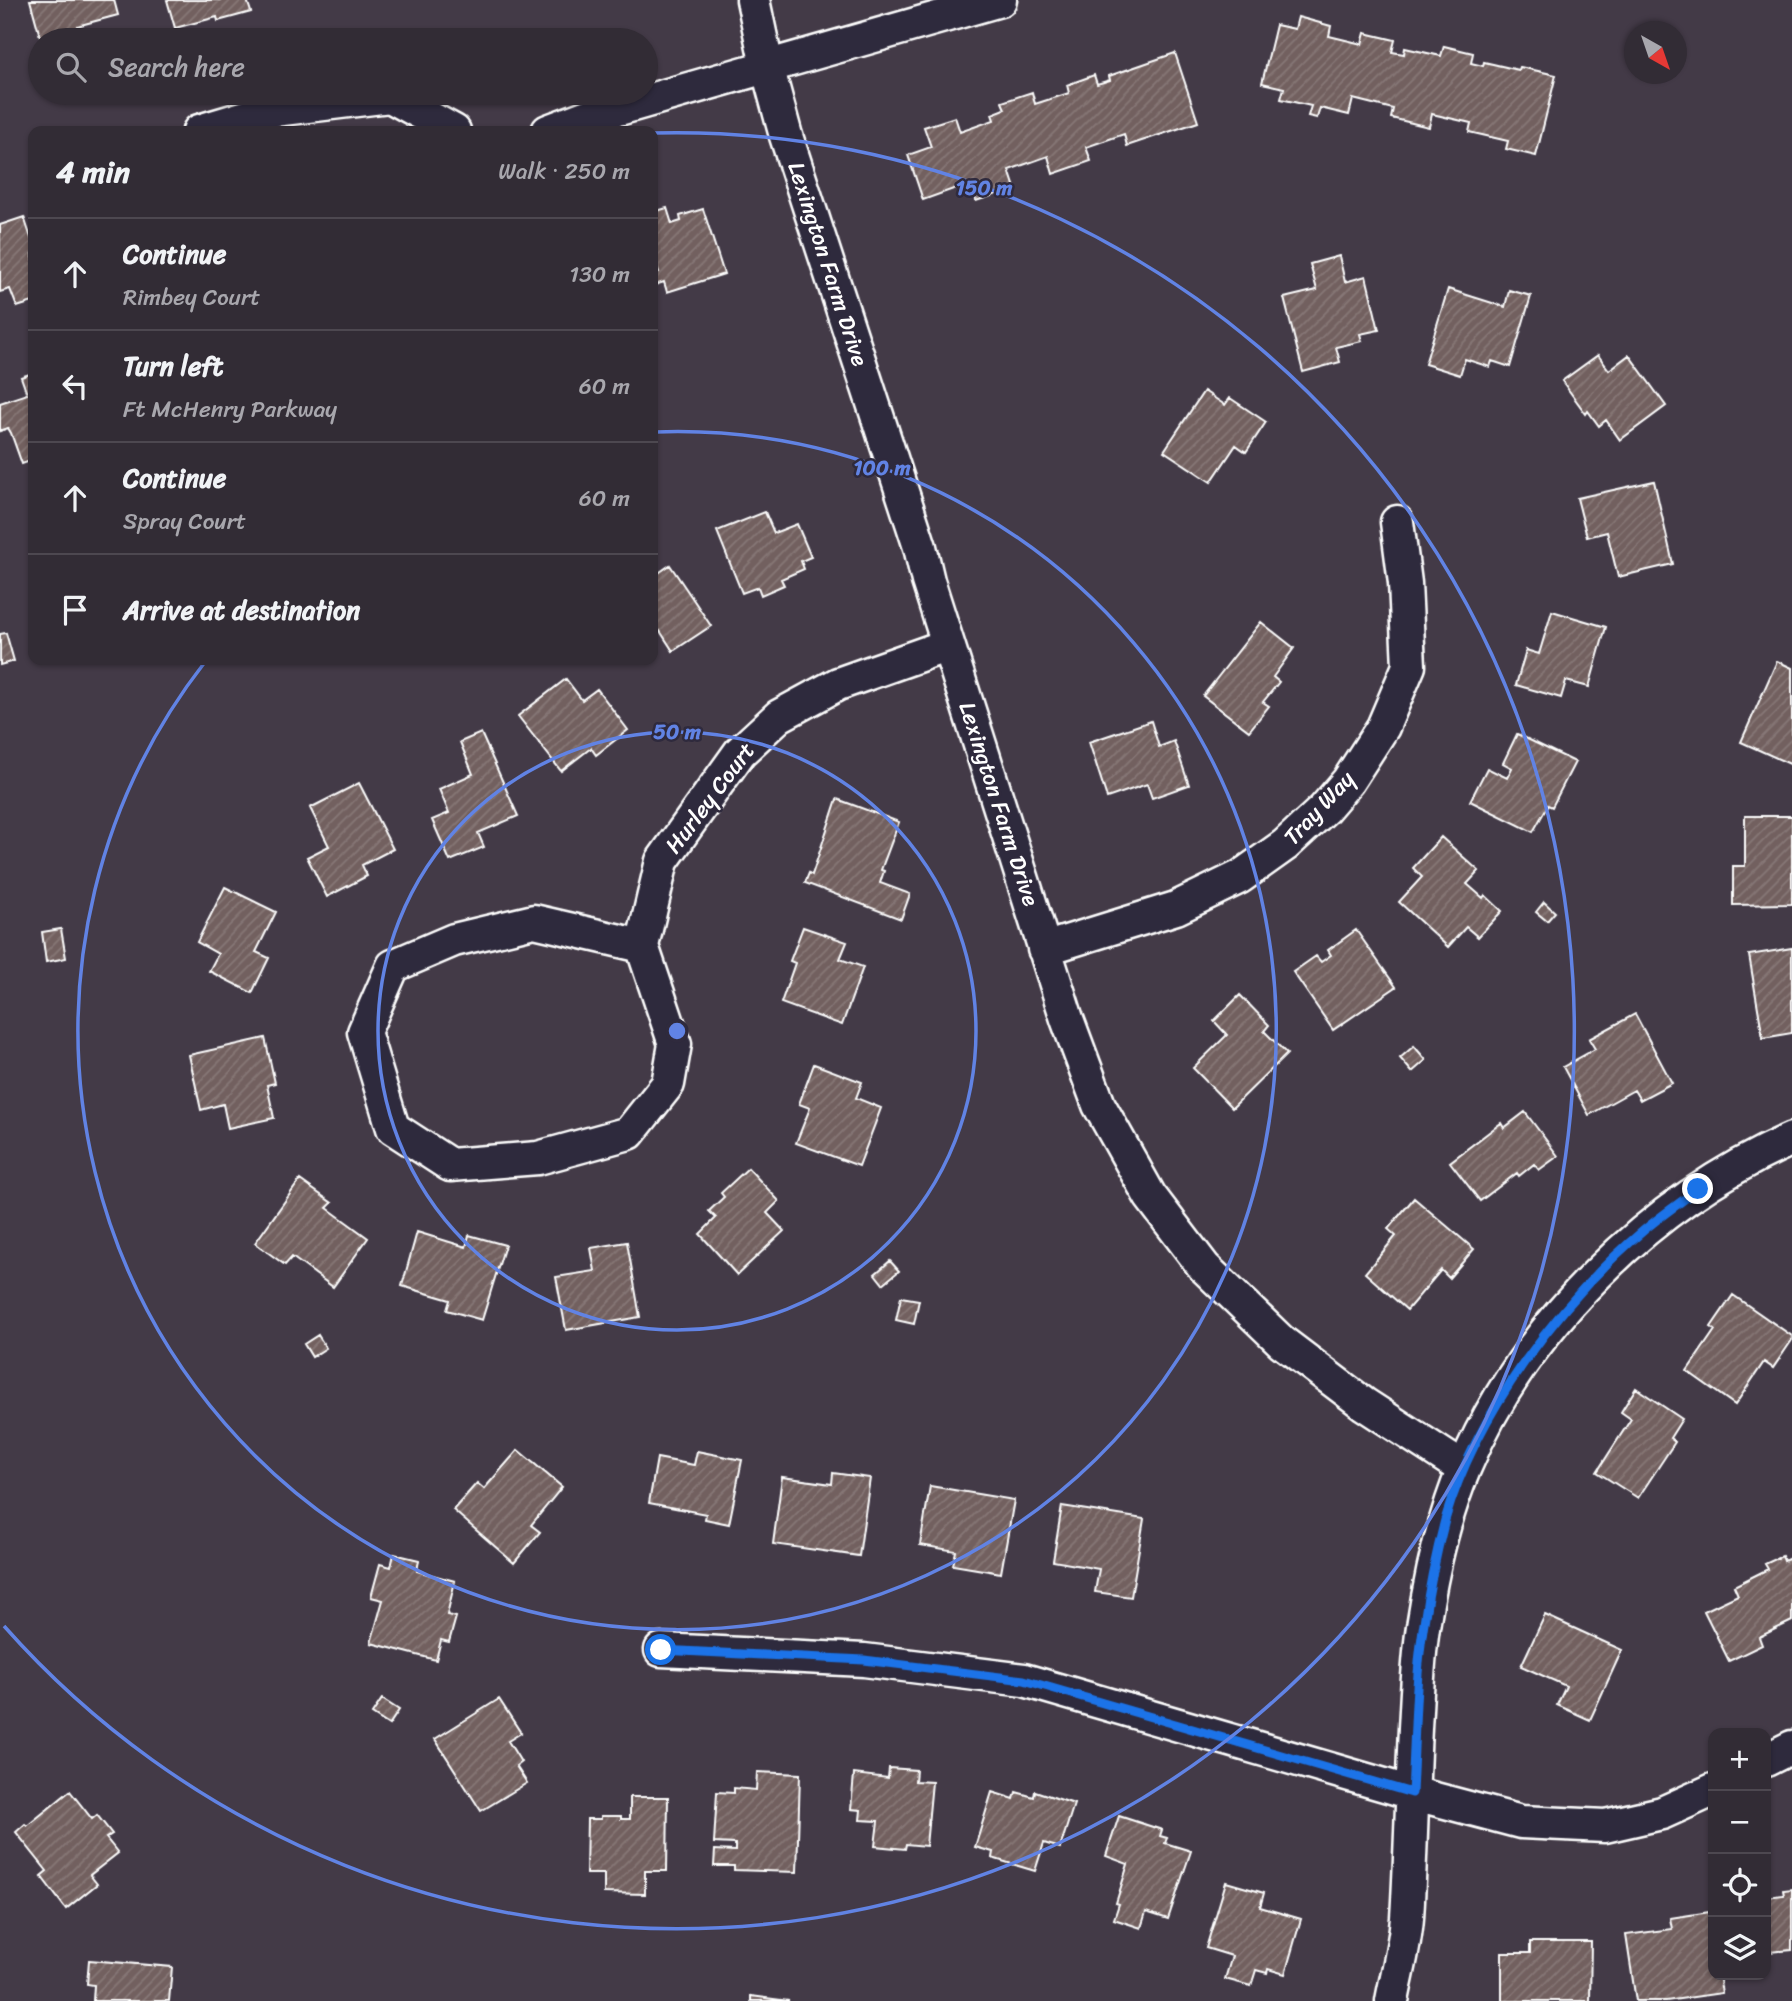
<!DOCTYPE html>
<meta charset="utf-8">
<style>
body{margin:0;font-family:Sriracha,sans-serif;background:#3a343d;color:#f1f3f6}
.controls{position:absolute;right:21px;bottom:21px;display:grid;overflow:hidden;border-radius:14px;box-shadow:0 2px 5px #0004}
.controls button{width:63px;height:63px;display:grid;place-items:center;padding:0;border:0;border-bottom:2px solid #4d4850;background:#322c35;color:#f1f3f6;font:35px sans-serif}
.compass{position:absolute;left:1624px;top:21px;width:63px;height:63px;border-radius:50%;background:#322c35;box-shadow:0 2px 5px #0004;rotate:140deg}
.stop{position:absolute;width:21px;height:21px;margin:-16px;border:5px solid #1a73e8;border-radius:50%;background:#fff}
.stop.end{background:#1a73e8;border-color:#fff;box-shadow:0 2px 7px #0008}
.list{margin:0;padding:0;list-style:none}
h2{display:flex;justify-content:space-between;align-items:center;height:91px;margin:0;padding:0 28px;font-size:30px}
h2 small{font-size:23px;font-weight:400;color:#a8a7ad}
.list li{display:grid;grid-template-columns:46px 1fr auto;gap:21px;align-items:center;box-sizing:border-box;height:112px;padding:0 28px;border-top:2px solid #4d4850}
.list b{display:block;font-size:26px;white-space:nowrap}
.list p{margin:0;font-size:23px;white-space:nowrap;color:#a8a7ad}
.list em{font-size:23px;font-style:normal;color:#a8a7ad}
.icon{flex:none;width:38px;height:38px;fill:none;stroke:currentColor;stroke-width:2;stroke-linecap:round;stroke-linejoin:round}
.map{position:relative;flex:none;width:1792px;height:2001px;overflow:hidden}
.search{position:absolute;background:#322c35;box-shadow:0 2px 5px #0004;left:28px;top:28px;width:630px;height:77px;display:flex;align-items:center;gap:18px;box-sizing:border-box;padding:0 24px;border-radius:38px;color:#a8a7ad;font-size:26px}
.panel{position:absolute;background:#322c35;box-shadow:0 2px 5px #0004;left:28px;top:126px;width:630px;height:539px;border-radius:14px}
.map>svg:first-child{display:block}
.building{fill:url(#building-hatch);stroke:#fff;stroke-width:2}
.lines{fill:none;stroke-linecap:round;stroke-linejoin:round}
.minor-casing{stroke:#fff;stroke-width:37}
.minor{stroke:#2f2a3d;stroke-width:32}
.route{stroke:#1a73e8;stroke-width:9}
.ring{fill:none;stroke:#6183e4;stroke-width:3.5}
.labels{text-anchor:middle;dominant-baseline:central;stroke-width:5;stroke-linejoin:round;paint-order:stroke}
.street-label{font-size:23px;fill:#fff;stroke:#2f2a3d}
.centre{fill:#6183e4;stroke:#2f2a3d;stroke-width:3.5}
.ring-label{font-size:21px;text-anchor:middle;font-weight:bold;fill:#6183e4;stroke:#2f2a3d;stroke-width:5;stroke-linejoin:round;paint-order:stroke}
</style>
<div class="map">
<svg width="1792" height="2001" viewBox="0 0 1792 2001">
<defs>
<pattern id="building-hatch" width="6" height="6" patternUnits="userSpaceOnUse" patternTransform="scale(1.75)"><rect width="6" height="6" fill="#72605f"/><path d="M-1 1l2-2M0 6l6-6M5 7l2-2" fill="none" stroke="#877877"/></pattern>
</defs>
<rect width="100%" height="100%" fill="#433a47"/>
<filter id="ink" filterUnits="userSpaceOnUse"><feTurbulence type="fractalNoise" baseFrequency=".0143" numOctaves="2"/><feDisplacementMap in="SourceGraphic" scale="14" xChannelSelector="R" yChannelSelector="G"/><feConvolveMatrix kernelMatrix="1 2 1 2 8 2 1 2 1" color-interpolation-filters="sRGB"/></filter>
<g filter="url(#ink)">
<path class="building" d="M 30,0 L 114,0 L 118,15 L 77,26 L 81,40 L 41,40 Z
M 167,0 L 247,0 L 251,12 L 218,21 L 217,17 L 175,28 Z
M 1298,17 L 1331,26 L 1329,36 L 1362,44 L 1365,33 L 1395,40 L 1392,52 L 1404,54 L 1405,48 L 1441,56 L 1444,46 L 1473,53 L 1471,63 L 1483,66 L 1484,62 L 1519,70 L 1520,67 L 1556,75 L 1536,156 L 1506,149 L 1508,141 L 1469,132 L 1471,123 L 1432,114 L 1429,127 L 1391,118 L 1393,109 L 1353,99 L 1349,115 L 1320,108 L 1317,118 L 1308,116 L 1311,106 L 1281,99 L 1284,88 L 1262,83 L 1276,25 L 1295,29 Z
M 1175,53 L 1198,122 L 1127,146 L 1124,134 L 1086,147 L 1091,161 L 1053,174 L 1048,156 L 1009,170 L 1015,188 L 976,201 L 970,183 L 923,200 L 908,155 L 931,147 L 924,127 L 955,117 L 960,132 L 994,120 L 992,114 L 1005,109 L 1002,102 L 1032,92 L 1035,104 L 1069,93 L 1067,85 L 1094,75 L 1097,84 L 1110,80 L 1109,76 Z
M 667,208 L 672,224 L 681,221 L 680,216 L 703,209 L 724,274 L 667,292 L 664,282 L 655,285 L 653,274 L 659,272 L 657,266 L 653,267 L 653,212 Z
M 24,217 L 33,244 L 33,302 L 17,307 L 10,289 L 0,292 L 0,225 Z
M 1339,256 L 1345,282 L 1366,276 L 1379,330 L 1360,334 L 1362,341 L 1336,347 L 1340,362 L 1303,372 L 1284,298 L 1317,290 L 1310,264 Z
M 1448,289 L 1505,307 L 1509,290 L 1531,296 L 1510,367 L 1492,361 L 1490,367 L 1465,359 L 1460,375 L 1425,364 Z
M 1598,355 L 1609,370 L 1629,355 L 1666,406 L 1620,440 L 1606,420 L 1599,426 L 1588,411 L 1586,414 L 1562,381 Z
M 33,373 L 33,460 L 22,464 L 11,433 L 8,428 L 0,431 L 0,403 L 27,394 L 21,377 Z
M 1204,391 L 1225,405 L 1230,398 L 1266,422 L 1246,452 L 1236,445 L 1211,482 L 1164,451 Z
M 1654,481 L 1673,564 L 1618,577 L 1607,532 L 1587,537 L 1577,498 Z
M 765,512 L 774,533 L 797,524 L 811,557 L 801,561 L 804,569 L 781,579 L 784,585 L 761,595 L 758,587 L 742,593 L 717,531 Z
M 670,565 L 711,626 L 673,651 L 660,631 L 653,636 L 653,577 Z
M 1552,611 L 1606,627 L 1589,687 L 1566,681 L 1561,698 L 1516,685 L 1526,650 L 1539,654 Z
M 1261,622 L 1294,648 L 1273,677 L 1279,682 L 1263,702 L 1269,706 L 1249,731 L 1203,696 Z
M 6,633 L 14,661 L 0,665 L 0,634 Z
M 1777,661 L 1792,668 L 1792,765 L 1741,742 Z
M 566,679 L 582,700 L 597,689 L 628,730 L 596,755 L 591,748 L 561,771 L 518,716 Z
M 1151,721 L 1159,747 L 1174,741 L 1189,785 L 1152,798 L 1147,784 L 1107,798 L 1089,742 Z
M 481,733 L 518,816 L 478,833 L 484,847 L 450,861 L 432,820 L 449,813 L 439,789 L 473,774 L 460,742 Z
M 1517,734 L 1575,762 L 1552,807 L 1548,805 L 1533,832 L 1470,801 L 1487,768 L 1507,778 L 1512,768 L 1503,763 Z
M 359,783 L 393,849 L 362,865 L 367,876 L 327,897 L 307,857 L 329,846 L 310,808 Z
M 837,799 L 899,822 L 881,870 L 884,871 L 880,883 L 910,894 L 901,919 L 805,883 L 809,873 L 812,875 Z
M 1745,816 L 1792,816 L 1792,904 L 1733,905 L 1733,866 L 1745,866 Z
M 1441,837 L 1479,871 L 1467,884 L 1483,898 L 1485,895 L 1502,911 L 1478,937 L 1466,927 L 1448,947 L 1399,902 L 1422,877 L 1413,868 Z
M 225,887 L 276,912 L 256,952 L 269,958 L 252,993 L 209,971 L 218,954 L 197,942 Z
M 1544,902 L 1555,912 L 1547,921 L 1536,912 Z
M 803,927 L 847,942 L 840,959 L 863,967 L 842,1025 L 781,1003 L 795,963 L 790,961 Z
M 61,929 L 66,958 L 46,962 L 42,932 Z
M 1356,930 L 1396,987 L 1333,1030 L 1293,972 L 1316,956 L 1321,962 L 1331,955 L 1328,950 Z
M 1792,948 L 1792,1033 L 1763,1038 L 1749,955 Z
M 1240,995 L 1269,1025 L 1264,1031 L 1287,1054 L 1232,1108 L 1193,1068 L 1227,1035 L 1214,1021 Z
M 1635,1014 L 1672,1083 L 1640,1100 L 1634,1090 L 1589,1115 L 1563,1067 L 1595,1049 L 1589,1039 Z
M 265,1038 L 275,1083 L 267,1085 L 274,1118 L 228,1128 L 223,1104 L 201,1110 L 189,1055 Z
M 1414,1046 L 1426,1060 L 1412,1072 L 1400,1058 Z
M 814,1064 L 862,1082 L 856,1098 L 881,1108 L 859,1166 L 796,1143 L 810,1108 L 799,1104 Z
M 1525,1112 L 1558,1156 L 1539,1170 L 1534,1164 L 1519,1176 L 1517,1173 L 1480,1201 L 1450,1162 L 1501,1123 L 1504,1128 Z
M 748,1168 L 779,1201 L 767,1213 L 784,1231 L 737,1275 L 700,1234 L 716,1218 L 709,1211 L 724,1197 L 721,1193 Z
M 300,1180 L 332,1203 L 327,1208 L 368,1238 L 333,1287 L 292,1257 L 285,1265 L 255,1243 Z
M 1414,1198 L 1474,1249 L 1449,1278 L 1441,1270 L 1407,1310 L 1365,1273 L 1396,1236 L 1388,1229 Z
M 417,1232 L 466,1247 L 469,1235 L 505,1245 L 482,1320 L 447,1310 L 450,1300 L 402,1286 Z
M 627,1242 L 640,1317 L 566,1330 L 556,1277 L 595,1271 L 591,1248 Z
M 890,1261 L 899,1271 L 883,1284 L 875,1274 Z
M 1733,1295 L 1792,1336 L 1792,1340 L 1773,1368 L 1764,1362 L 1735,1405 L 1687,1371 L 1715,1330 L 1711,1327 Z
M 901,1297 L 919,1300 L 914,1324 L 896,1320 Z
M 318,1335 L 326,1348 L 312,1357 L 304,1344 Z
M 1636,1388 L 1682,1419 L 1670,1438 L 1675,1442 L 1638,1498 L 1597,1472 L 1631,1419 L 1621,1412 Z
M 518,1450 L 562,1487 L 531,1525 L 540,1532 L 514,1563 L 453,1510 L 477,1483 L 484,1489 Z
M 697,1451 L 742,1460 L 729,1524 L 705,1519 L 706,1514 L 649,1503 L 657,1458 L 694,1465 Z
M 833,1473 L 870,1478 L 859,1556 L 773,1544 L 782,1477 L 832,1484 Z
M 930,1486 L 1014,1500 L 1001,1573 L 953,1565 L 956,1551 L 920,1545 Z
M 1062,1506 L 1144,1519 L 1131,1597 L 1095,1592 L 1099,1569 L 1053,1561 Z
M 394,1554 L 419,1560 L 417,1571 L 455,1581 L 447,1615 L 456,1617 L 449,1642 L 441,1640 L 436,1660 L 371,1643 L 383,1600 L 371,1597 L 380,1564 L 391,1567 Z
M 1782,1556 L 1784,1561 L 1792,1557 L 1792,1621 L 1759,1637 L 1762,1645 L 1729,1661 L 1704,1611 L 1738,1595 L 1734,1586 L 1768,1569 L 1765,1564 Z
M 1545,1615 L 1622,1650 L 1590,1720 L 1557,1705 L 1566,1686 L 1521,1666 Z
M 382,1699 L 399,1710 L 389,1725 L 372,1714 Z
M 499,1699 L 521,1733 L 508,1741 L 521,1762 L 516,1766 L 527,1783 L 481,1811 L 435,1739 Z
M 889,1768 L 916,1770 L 915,1781 L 932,1782 L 926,1846 L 906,1844 L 905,1849 L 875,1846 L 878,1821 L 860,1820 L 861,1810 L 851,1809 L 854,1774 L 888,1778 Z
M 757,1772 L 800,1774 L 797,1872 L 734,1870 L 734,1866 L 714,1866 L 715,1850 L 735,1851 L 735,1844 L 714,1843 L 717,1792 L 734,1793 L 734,1788 L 756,1790 Z
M 70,1791 L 92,1819 L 97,1815 L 112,1834 L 106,1838 L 118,1853 L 90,1875 L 97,1884 L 66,1909 L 41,1876 L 47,1871 L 16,1832 L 25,1824 L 27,1826 Z
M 1035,1791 L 1074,1804 L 1060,1848 L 1044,1843 L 1035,1871 L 992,1858 L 993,1852 L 975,1847 L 992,1792 L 1014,1799 L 1016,1792 L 1034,1797 Z
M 630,1797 L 668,1797 L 667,1871 L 645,1871 L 645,1894 L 604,1893 L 604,1874 L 586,1874 L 587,1819 L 601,1819 L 601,1816 L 621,1816 L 621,1819 L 630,1819 Z
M 1119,1816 L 1162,1830 L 1160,1836 L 1167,1838 L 1165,1843 L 1191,1851 L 1168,1919 L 1146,1912 L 1141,1928 L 1114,1919 L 1119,1904 L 1116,1903 L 1128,1864 L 1106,1856 Z
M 1226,1882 L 1264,1893 L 1260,1907 L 1301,1919 L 1285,1974 L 1268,1969 L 1267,1973 L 1256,1970 L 1251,1986 L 1225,1979 L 1232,1956 L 1206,1948 Z
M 1792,1889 L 1792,1950 L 1769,1952 L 1766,1897 L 1784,1895 L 1783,1890 Z
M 1710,1912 L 1713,1936 L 1713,1975 L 1719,1975 L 1722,1993 L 1666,2001 L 1636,2001 L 1626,1935 L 1672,1929 L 1670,1918 Z
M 1530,1942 L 1591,1942 L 1590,2001 L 1502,2001 L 1502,1953 L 1530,1953 Z
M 89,1960 L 172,1967 L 169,2001 L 93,2001 L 94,1985 L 87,1984 Z
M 751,1996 L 789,2001 L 751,2001 Z"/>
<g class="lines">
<g class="minor-casing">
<path id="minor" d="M 753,0 L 767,66 L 786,136 L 920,547 L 928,581 L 1067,1019 L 1099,1105 L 1150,1196 L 1204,1267 L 1282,1342 L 1364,1404 L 1464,1469
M 199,131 L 266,111 L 390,96 L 454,131
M 548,131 L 593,114 L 622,108 L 1000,0
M 534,921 L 642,946 L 675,1044 L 668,1084 L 629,1133 L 538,1158 L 450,1165 L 393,1128 L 364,1032 L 393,966 L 454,940 Z
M 642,946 L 662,861 L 740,752 L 779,716 L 838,684 L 948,645
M 1044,949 L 1176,908 L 1240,877 L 1285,845 L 1324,809 L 1348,781 L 1383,727 L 1409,666 L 1405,583 L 1397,522
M 661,1650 L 864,1660 L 1024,1680 L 1412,1793 L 1521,1822 L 1605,1826 L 1662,1813 L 1713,1790
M 1766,1760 L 1792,1747
M 1392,2001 C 1397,1974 1405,1945 1407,1918 C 1411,1855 1412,1791 1415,1728 C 1417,1694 1418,1660 1423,1627 C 1431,1574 1443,1519 1464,1469 C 1524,1326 1651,1201 1792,1139"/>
</g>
<use href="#minor" class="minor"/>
</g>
</g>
<g class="lines" filter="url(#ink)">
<path class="route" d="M 661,1650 L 864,1660 L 1024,1680 L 1412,1793 C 1415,1738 1415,1683 1423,1629 C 1428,1594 1436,1554 1445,1520 C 1476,1414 1559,1302 1643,1231 C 1660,1216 1680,1203 1698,1189"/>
</g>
<g class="ring">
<circle cx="677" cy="1031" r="299"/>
<path d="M656 432A599 599 0 1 1 205 662"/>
<path d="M653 133A898 898 0 1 1 4 1626"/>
</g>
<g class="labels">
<g class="street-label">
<text transform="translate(828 264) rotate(72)">Lexington Farm Drive</text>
<text transform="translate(710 798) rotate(-53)">Hurley Court</text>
<text transform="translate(999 804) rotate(72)">Lexington Farm Drive</text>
<text transform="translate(1319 808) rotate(-47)">Tray Way</text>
</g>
</g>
<circle cx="677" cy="1031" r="10" class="centre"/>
<g class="ring-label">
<text x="984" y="195">150 m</text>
<text x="882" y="475">100 m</text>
<text x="677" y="739">50 m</text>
</g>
</svg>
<div class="controls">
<button>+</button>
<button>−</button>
<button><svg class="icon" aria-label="locate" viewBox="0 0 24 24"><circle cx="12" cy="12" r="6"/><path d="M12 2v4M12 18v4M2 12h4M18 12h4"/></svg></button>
<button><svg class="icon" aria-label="layers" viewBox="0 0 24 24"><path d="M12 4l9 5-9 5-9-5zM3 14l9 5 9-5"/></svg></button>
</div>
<svg class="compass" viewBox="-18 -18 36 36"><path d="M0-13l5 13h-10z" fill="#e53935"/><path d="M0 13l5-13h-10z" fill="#a8a7ad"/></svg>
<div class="stop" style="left:661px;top:1650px"></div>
<div class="stop end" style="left:1698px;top:1189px"></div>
<div class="search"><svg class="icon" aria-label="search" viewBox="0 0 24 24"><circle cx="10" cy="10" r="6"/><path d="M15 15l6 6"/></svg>Search here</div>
<section class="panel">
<h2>4 min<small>Walk · 250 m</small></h2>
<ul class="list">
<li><svg class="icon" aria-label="ahead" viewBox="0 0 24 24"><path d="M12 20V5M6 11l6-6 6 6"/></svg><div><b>Continue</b><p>Rimbey Court</p></div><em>130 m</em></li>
<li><svg class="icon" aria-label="left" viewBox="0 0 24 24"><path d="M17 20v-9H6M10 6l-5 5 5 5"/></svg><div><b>Turn left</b><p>Ft McHenry Parkway</p></div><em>60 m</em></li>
<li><svg class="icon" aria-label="ahead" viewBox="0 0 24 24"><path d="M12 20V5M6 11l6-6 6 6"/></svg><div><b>Continue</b><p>Spray Court</p></div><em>60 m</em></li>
<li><svg class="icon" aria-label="arrive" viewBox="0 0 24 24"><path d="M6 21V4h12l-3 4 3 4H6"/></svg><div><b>Arrive at destination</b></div></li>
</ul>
</section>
</div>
